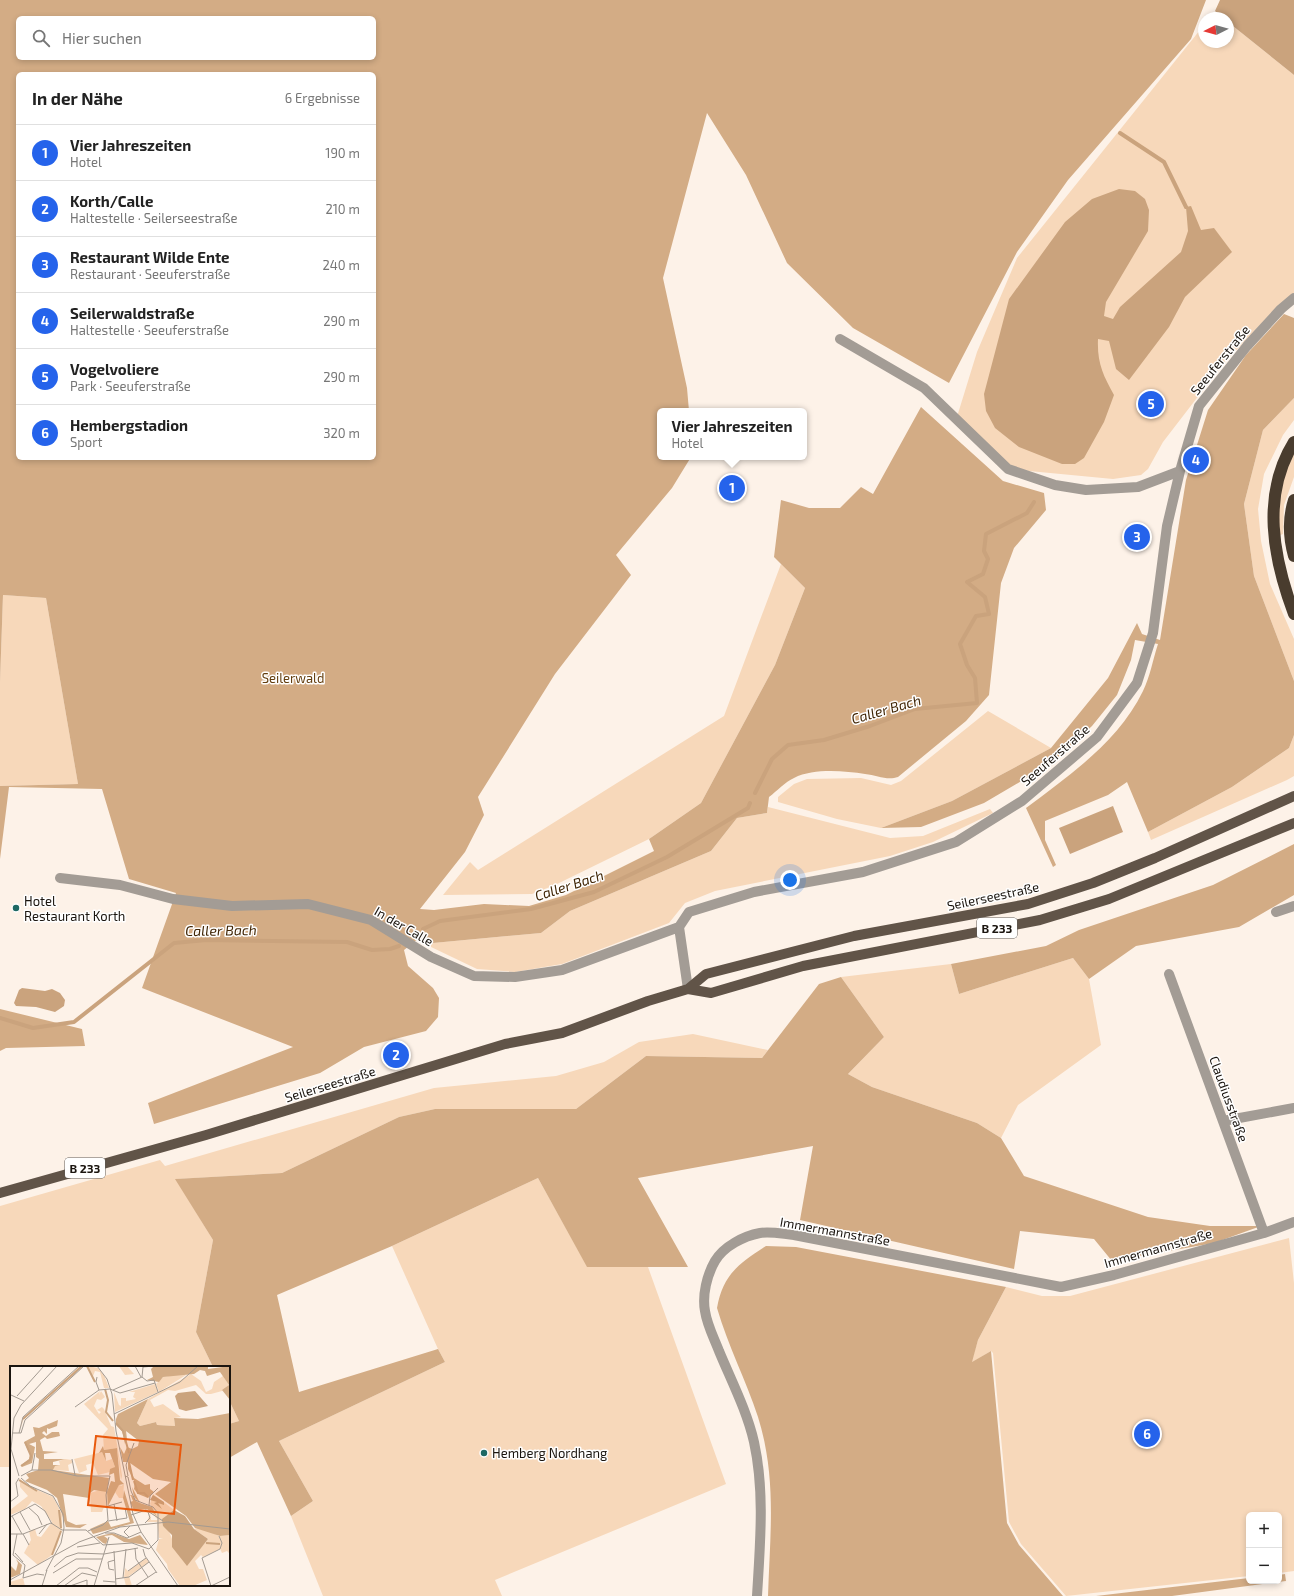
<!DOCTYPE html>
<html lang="de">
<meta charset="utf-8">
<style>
body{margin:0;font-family:"Exo 2",sans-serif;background:#f6f6f6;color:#222}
.controls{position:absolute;right:12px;bottom:12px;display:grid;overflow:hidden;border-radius:6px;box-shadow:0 2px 6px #0003}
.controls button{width:36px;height:36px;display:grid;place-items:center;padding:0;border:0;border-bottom:1px solid #e0e0e0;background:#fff;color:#222;font:20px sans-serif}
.compass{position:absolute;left:1198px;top:12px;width:36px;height:36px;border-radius:50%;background:#fff;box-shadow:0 2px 6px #0003;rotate:264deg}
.you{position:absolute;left:790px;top:880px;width:14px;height:14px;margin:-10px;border:3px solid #fff;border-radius:50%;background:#1a73e8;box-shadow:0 0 0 6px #1a73e833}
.badge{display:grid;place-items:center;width:26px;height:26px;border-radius:50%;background:#2563eb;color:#fff;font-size:13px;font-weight:700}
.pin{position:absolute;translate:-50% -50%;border:2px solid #fff;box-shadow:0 1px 4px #0006}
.popup{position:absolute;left:657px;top:408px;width:150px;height:52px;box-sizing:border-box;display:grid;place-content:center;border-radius:6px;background:#fff;filter:drop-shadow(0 1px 3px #0005);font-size:13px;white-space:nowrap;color:#767676}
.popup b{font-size:15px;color:#222}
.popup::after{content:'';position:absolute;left:50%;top:100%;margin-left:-8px;border:8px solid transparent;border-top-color:#fff}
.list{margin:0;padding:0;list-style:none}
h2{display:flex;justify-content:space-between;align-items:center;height:52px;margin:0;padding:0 16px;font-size:17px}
h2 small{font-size:13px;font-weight:400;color:#767676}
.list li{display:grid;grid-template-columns:26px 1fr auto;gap:12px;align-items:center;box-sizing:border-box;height:56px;padding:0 16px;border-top:1px solid #e0e0e0}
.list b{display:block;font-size:15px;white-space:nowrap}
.list p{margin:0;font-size:13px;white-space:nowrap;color:#767676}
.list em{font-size:13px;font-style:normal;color:#767676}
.icon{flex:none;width:22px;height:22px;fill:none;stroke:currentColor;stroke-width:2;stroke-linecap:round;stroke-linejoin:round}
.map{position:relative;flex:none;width:1294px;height:1596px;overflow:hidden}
.search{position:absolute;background:#fff;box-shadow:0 2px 6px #0003;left:16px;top:16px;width:360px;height:44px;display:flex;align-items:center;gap:10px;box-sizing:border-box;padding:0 14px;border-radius:6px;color:#767676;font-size:15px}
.panel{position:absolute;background:#fff;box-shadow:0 2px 6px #0003;left:16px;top:72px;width:360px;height:388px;border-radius:6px}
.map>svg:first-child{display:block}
.green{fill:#f7d8ba}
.forest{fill:#d3ac85;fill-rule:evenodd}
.water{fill:#caa37d}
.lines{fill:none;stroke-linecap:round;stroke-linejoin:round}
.stream{stroke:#caa37d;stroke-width:4}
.minor{stroke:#a39c95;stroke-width:10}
.major{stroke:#615448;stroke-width:10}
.highway{stroke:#493c2e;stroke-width:12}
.poi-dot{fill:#1d6863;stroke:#fff;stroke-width:1.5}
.labels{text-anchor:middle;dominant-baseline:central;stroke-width:3;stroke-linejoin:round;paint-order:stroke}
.shield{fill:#fff;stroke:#5f5b57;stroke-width:1}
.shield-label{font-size:12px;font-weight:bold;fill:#1b150f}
.street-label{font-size:13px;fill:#1b150f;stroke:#fff}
.park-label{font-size:13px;fill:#633d0d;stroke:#fff}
.poi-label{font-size:13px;fill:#1b150f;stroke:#fff;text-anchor:start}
.water-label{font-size:14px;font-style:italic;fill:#412606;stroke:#fff}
.inset-river{fill:none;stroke:#caa37d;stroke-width:2}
.inset-road{fill:none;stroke:#a39a91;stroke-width:1}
.view{fill:#e8590c;fill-opacity:0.15;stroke:#e8590c;stroke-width:2}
.inset-edge{fill:none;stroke:#1b150f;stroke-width:2}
</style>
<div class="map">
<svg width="1294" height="1596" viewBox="0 0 1294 1596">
<rect width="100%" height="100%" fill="#fdf2e8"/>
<path class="green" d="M 1228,22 L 1294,75 L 1294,294 L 1280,304 L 1223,364 L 1163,442 L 1148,469 L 1141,475 L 1113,479 L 1008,469 L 956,420 L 977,352 L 1017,258 L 1204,25 L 1204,42 L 1228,42 Z
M 1294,398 L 1294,420 L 1283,435 L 1264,474 L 1258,509 L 1261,541 L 1270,584 L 1294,639 L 1294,681 L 1254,576 L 1244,504 L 1263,430 Z
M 1294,451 L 1294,477 L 1284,505 L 1283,534 L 1278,536 L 1279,502 L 1283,478 Z
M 781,564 L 805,588 L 775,665 L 701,803 L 649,839 L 555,885 L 532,894 L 443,895 L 470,862 L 478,870 L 724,716 Z
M 3,595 L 46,598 L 78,784 L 0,786 L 0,682 Z
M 988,711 L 1051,748 L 952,801 L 881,828 L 837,819 L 778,802 L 778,797 L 794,784 L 807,779 L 861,778 L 891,785 L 901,781 Z
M 1294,735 L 1294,776 L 1287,780 L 1151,840 L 1148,832 L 1232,787 L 1289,748 Z
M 768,807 L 890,838 L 923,836 L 990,809 L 993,813 L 933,842 L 890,856 L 715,891 L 685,903 L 669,923 L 562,964 L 515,972 L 477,969 L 429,946 L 433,943 L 541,933 L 570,911 L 711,851 L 737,818 L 767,813 Z
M 1073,958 L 1089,979 L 1101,1045 L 1018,1105 L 1001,1138 L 977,1123 L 872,1087 L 848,1074 L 884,1037 L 841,977 L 951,964 L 959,994 Z
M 693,1034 L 768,1050 L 762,1058 L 646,1056 L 576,1109 L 435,1109 L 399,1117 L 282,1173 L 176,1179 L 213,1240 L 196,1332 L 213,1367 L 11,1367 L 11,1467 L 0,1467 L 0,1206 L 160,1160 L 165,1166 L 434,1088 L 556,1076 L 604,1062 L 639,1042 Z
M 538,1178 L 587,1266 L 648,1267 L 726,1484 L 495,1580 L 502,1596 L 323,1596 L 291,1516 L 313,1501 L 279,1441 L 445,1362 L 438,1349 L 392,1246 Z
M 1289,1238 L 1294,1283 L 1294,1571 L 1279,1573 L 1279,1515 L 1249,1515 L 1249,1576 L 1066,1596 L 1021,1544 L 1009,1522 L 993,1353 L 991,1351 L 971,1363 L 978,1340 L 1006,1287 L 1042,1296 L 1070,1296 Z
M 229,1400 L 239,1421 L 229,1424 Z"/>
<path class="forest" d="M 0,0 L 1206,0 L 1191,39 L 1068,180 L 1017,252 L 949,383 L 853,328 L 787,263 L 746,175 L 707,113 L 663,278 L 687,388 L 689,411 L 660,411 L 660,457 L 691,457 L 672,488 L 616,555 L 631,575 L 555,674 L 478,797 L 484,815 L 465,852 L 420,909 L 434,910 L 484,904 L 529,906 L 566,895 L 654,851 L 649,839 L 701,803 L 775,665 L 805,588 L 774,557 L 781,500 L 809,508 L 840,508 L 861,487 L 873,494 L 921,407 L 1003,481 L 1044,493 L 1046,510 L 1014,548 L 1001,583 L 989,695 L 966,721 L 898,777 C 887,781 877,775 865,774 C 844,771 814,768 794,778 C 785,782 777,791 769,797 L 767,813 L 737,818 L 711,851 L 570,911 L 541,933 L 433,943 L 429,946 L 418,939 L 404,950 L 408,966 L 433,988 L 439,998 L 438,1017 L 426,1031 L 364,1047 L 320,1073 L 154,1124 L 148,1103 L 293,1047 L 142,988 L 176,893 L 129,879 L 102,789 L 9,787 L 0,859 L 0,786 L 78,784 L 46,598 L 3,595 L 0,682 ZM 18,18 L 374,18 L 374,58 L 18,58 ZM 18,74 L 374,74 L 374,458 L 18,458 Z
M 1284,314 L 1294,318 L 1294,398 L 1263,430 L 1244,504 L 1254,576 L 1294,681 L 1294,735 L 1289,748 L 1232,787 L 1148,832 L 1127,782 L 1108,795 L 1045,821 L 1045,840 L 1056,865 L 1053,867 L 1026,808 C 1070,775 1118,742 1143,691 C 1150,677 1153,659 1158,644 L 1135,640 L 1131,660 L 1117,695 L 1092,726 L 1052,763 L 984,803 L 921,827 L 881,828 L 952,801 L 1051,748 L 1108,678 L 1137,623 L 1142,634 L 1160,640 L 1186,480 L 1208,410 L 1246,355 Z
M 1294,844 L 1294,895 L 1239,927 L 1136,946 L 1089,979 L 1073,958 L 959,994 L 951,964 L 1046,946 L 1079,930 L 1213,885 Z
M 841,977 L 884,1037 L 848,1074 L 872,1087 L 977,1123 L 1001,1138 L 1024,1176 L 1148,1217 L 1210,1226 L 1261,1226 L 1214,1243 L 1112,1261 L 1094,1239 L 1020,1231 L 1014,1269 L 800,1220 L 813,1146 L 638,1178 L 688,1267 L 587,1267 L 538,1178 L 392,1246 L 277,1295 L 299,1392 L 438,1349 L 445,1362 L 279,1441 L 313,1501 L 291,1516 L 257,1442 L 229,1458 L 229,1424 L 239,1421 L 229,1400 L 229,1367 L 213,1367 L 196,1332 L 213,1240 L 175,1179 L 282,1173 L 399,1117 L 435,1109 L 576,1109 L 646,1056 L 762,1058 L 819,984 Z
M 0,1009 L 82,1029 L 85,1046 L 6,1048 L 0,1051 Z
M 766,1246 L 796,1247 L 1006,1287 L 978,1340 L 972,1362 L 991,1351 L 1007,1523 L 1019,1545 L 1063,1596 L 768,1596 C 770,1534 777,1478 758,1417 C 746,1380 728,1346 717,1308 C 723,1275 738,1264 766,1246 Z
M 1285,1574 L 1286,1581 L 1172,1596 L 1096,1596 L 1249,1578 L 1249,1581 L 1279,1581 L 1279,1575 Z"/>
<path class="water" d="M 1220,0 L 1294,0 L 1294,75 L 1228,22 L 1228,18 L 1223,18 L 1215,11 Z
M 1119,189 L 1135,191 L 1145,199 L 1149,210 L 1148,231 L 1106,302 L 1104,316 L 1113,319 L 1120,307 L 1181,252 L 1188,231 L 1186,207 L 1191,206 L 1201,230 L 1214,228 L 1232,252 L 1185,297 L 1169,327 L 1129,380 L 1116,369 L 1109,341 L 1098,339 C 1097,363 1103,375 1114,395 L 1104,422 L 1084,458 L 1075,464 L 1062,464 L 1019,447 L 995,428 L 986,411 L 984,394 L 1009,299 L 1065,222 L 1092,199 Z
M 1113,806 L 1123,832 L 1070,854 L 1059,828 Z
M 22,988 L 45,991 L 52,989 L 60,993 L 65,1000 L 64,1006 L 55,1012 L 36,1007 L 16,1006 L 14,1003 L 19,990 Z"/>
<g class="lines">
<path class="stream" d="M 1120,133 L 1164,162 L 1186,207
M 755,793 L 772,759 L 788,745 L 824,740 L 870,726 L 915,709 L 977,703 L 975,678 L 967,665 L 960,644 L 976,616 L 989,614 L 985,597 L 967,582 L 983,574 L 988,559 L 984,551 L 986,534 L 1027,513 L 1034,502
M 423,929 L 440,921 L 531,909 L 594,892 L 667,857 L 748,808 L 750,803
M 0,1018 L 33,1028 L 74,1022 L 174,943 L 206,940 L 347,942 L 372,950 L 390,949 L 399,946"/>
<path class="minor" d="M 840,339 L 924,388 L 1008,469 L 1055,485 L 1086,490 L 1138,487 L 1180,471
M 60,878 L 120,885 L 173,899 L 232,906 L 308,904 L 371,920 L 431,957 L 474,976 L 515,977 L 562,970 L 679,927
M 1276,912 L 1294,906
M 1169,974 L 1264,1233
M 688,989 L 679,927 L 689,912 L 754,892 L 863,872 L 956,842 L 1022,801 L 1097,737 L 1137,683 L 1153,633 L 1167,526 L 1180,471 L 1199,406 L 1247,346 L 1281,309 L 1294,298
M 1223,1121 L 1294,1108
M 757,1596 C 760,1545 765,1492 754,1442 C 747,1411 731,1380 719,1351 C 714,1338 707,1325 705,1311 C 702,1295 707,1275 715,1261 C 724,1246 744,1236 760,1233 C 770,1231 783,1234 794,1235 L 1061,1287 L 1114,1275 L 1264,1233 L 1294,1222"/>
<path class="major" d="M 688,989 L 711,993 L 803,966 L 1040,920 L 1109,899 L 1294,823
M 0,1193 L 206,1135 L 505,1044 L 562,1033 L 648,1001 L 688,989 L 706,974 L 854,936 L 1028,904 L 1093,883 L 1155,858 L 1294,796"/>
<path class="highway" d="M 1294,442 C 1261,495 1273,558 1294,614
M 1294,500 C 1288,519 1289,538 1294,556"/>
</g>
<g class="poi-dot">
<circle cx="16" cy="908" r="4"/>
<circle cx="484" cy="1453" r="4"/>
</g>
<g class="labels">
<g class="shield">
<rect x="977" y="918" width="40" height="20" rx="3"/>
<rect x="65" y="1158" width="40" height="20" rx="3"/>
</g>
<g class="shield-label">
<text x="997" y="928">B 233</text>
<text x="85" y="1168">B 233</text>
</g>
<g class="street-label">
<text transform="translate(1220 360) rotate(-51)">Seeuferstraße</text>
<text transform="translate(1055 755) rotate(-41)">Seeuferstraße</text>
<text transform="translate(993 896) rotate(-12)">Seilerseestraße</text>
<text transform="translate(404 926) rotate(30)">In der Calle</text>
<text transform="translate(330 1084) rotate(-17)">Seilerseestraße</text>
<text transform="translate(1229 1099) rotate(70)">Claudiusstraße</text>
<text transform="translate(835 1231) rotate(10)">Immermannstraße</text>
<text transform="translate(1158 1248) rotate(-16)">Immermannstraße</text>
</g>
<g class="park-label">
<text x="293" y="678">Seilerwald</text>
</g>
<g class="poi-label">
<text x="24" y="901">Hotel<tspan x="24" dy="15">Restaurant Korth</tspan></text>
<text x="492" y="1453">Hemberg Nordhang</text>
</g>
<g class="water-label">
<text transform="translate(886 709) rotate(-16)">Caller Bach</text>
<text transform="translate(569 885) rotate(-18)">Caller Bach</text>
<text transform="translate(221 930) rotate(-1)">Caller Bach</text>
</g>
</g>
<g transform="translate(10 1366)">
<rect width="220" height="220" fill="#fdf2e8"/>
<path d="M 70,0 L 73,0 L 14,52 L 10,64 L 12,53 ZM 78,0 L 88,2 L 94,9 L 99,22 L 94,22 L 90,6 L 85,5 L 83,10 ZM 109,0 L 117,0 L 124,8 L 115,9 ZM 181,8 L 191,15 L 196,26 L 202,23 L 204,16 L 213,10 L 219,19 L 212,25 L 201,28 L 196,28 L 186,19 L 165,25 L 158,24 L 140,34 L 144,41 L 153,38 L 171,51 L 164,52 L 165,60 L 147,59 L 146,56 L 130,60 L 127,57 L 138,33 ZM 165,9 L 176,9 L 149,26 L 146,18 L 153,11 ZM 145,18 L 148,26 L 105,46 L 104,26 L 109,39 L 111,40 L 111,32 L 116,32 L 116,35 L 126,33 L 123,31 L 125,26 L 119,26 ZM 90,25 L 89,29 L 91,25 L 95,31 L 91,34 L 87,33 L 84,40 L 89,48 L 91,46 L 87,44 L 92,41 L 94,43 L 101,60 L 104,61 L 110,96 L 112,110 L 111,114 L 107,82 L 94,84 L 93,69 L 98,63 L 74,38 ZM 92,86 L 96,95 L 102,93 L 105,101 L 100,106 L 88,109 L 83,97 L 76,99 L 77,104 L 69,107 L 64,93 ZM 55,93 L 62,94 L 62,97 L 58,99 L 59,105 L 43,104 L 44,100 L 50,99 L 49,95 ZM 10,113 L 21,121 L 43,131 L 52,148 L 52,163 L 47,180 L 42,189 L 28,199 L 14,187 L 21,174 L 19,165 L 25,163 L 27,170 L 31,171 L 42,156 L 31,140 L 22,135 L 15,143 L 0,149 L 0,144 L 18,130 L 10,121 ZM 109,118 L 111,120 L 114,118 L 113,132 L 109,132 L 105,126 ZM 93,123 L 97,126 L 98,141 L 94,141 L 92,146 L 81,146 L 80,127 ZM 143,128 L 164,144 L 153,153 L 153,160 L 158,163 L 162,173 L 179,196 L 198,173 L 184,163 L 188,162 L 184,157 L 209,170 L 220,169 L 220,188 L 217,185 L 212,187 L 210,183 L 193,191 L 191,189 L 185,195 L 189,203 L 193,203 L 197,214 L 183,220 L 170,220 L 158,203 L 157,198 L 146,184 L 149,173 L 153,172 L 149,172 L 147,156 L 137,156 L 140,147 L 141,154 L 148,154 L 142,147 L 124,146 L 120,136 L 126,145 L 137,143 L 147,150 L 140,138 ZM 136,192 L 139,196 L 119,210 L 122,220 L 116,220 L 114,212 L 115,202 L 118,205 ZM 13,212 L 15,220 L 0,220 L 0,216 Z" fill="#f7d8ba"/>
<path d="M 144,0 L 198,0 L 198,3 L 220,0 L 220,34 L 212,24 L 219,19 L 210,6 L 197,10 L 195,5 L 190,4 L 184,8 L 153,11 L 149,16 L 137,14 L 143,11 L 141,3 ZM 138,33 L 127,57 L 130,60 L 146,56 L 147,59 L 165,60 L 164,52 L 188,53 L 220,47 L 220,169 L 210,170 L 185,162 L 176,150 L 145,128 L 161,116 L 143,113 L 120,97 L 120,104 L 124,112 L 135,119 L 140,118 L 140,123 L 144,126 L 138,132 L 128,128 L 124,123 L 125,117 L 118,103 L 118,96 L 113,96 L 110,81 L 114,88 L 117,81 L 122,83 L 128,80 L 129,75 L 116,65 L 117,73 L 115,78 L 112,65 L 106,59 L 106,53 L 108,48 ZM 48,54 L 47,60 L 39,63 L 37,62 L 37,68 L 34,65 L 32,67 L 36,70 L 42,66 L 49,66 L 50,70 L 37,73 L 35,71 L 30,74 L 33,85 L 48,86 L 34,88 L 34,93 L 55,93 L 43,96 L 43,99 L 50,99 L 45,100 L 43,104 L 99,112 L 97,126 L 84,124 L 80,127 L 80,139 L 79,132 L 53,128 L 57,155 L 66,159 L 77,158 L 70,162 L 56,161 L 47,132 L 37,124 L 15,115 L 19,112 L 16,108 L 28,104 L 29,93 L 26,91 L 26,76 L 19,78 L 25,81 L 22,97 L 12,101 L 11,99 L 19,93 L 20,88 L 14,76 L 25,70 L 23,61 L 29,62 ZM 93,80 L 94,84 L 107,82 L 110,114 L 114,118 L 109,119 L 98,140 L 97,126 L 101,115 L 105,116 L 104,107 L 99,109 L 100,103 L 105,101 L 100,87 L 95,87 L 96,95 L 92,86 L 89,87 ZM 122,121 L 130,137 L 142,141 L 147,150 L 137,143 L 124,144 L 120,136 L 123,135 L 121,130 L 119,130 L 122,129 L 126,135 L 130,137 L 124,131 ZM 114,124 L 124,157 L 83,168 L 80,163 L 98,155 L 101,161 L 120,156 L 113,132 ZM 102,167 L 119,173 L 130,169 L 138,179 L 114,176 L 102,169 L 94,170 L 98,173 L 96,178 L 93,177 L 86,171 ZM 6,193 L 12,199 L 10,208 L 0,212 L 0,199 L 6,205 L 8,197 Z" fill="#d3ac85"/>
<path d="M 185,25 L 198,40 L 176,45 L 169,43 L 165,30 L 168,27 ZM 143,129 L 154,136 L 154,139 L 148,137 L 152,143 L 144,137 L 147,136 L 140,134 ZM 164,144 L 175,150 L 184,163 L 198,173 L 177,200 L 162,181 L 162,169 L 153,160 L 152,153 Z" fill="#caa37d"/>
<path class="inset-river" d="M 77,0 L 85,16M 95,23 L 98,34 L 96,46 L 103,55M 13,53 L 72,0M 106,57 L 113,65 L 119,87M 119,96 L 123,114M 11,100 L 20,94 L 21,90 L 15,76M 9,114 L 27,125M 124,115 L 128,127 L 134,127 L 138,131M 49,144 L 51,162M 196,177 L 210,178M 42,189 L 51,165"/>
<path class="inset-road" d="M 87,0 L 97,13 L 102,28 L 106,65 L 123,148 L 131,166 L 168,220M 125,0 L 131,11M 144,0 L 133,1 L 132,11 L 137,15 L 144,14 L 148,26M 87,11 L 86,16 L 89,24 L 100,23 L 110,27 L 145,17M 103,24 L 132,11M 1,29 L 14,35M 7,30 L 34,0M 65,41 L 89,24M 104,48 L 170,16 L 188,0M 2,67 L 11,67 L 15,54 L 74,0M 9,67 L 13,51 L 69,0M 62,93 L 65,109M 22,104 L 25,87M 9,110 L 1,83 L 4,52 L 11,39 L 47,0M 11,110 L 22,104 L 41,104 L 67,110 L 100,110 L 96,129 L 98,154 L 93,159 L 78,165M 118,110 L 116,99 L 124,77M 11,112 L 20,120 L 43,130 L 53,148 L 54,162 L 51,177 L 36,205M 0,136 L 8,130 L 6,117 L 9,112M 104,138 L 107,155M 139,139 L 140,130 L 148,122M 98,140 L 112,136M 18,141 L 28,150 L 32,159M 10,146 L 20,164M 121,149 L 136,144 L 153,155M 2,150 L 12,168M 0,151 L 25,138 L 35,145 L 42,158M 98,155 L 117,152 L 115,142M 135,157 L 140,152 L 138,146M 95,167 L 104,167 L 117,172 L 131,166M 0,168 L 13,168 L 41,157 L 52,164 L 76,164 L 93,179 L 122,177 L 139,183 L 148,174 L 148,147 L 143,141 L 125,134 L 121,125 L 118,111 L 115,110M 7,168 L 3,189 L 15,199 L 13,212 L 27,208 L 34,209M 13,168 L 19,179M 29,168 L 37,158M 119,171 L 114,166 L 120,160M 67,181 L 90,177M 125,182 L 126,193 L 138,211M 133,183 L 135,190 L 147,207M 104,185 L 106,220M 5,187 L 13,196M 44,201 L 56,191 L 68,187 L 94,188 L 128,182M 104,204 L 99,203 L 98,196 L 105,194M 118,205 L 136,192M 43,207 L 66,193 L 92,193M 113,212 L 116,183M 105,213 L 119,211 L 139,196M 0,214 L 69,176 L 110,161 L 158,156 L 220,163M 93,215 L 105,216M 32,220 L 37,204M 46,220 L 69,202 L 78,202 L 87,206M 54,220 L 72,207 L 86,210M 60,220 L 77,214 L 77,220M 84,220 L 99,171M 125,220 L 146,206M 201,220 L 192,192 L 210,183 L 212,177 L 209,170M 201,220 L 220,211"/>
<path class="view" d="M 86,70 L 171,79 L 164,148 L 78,139 Z"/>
<rect width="220" height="220" class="inset-edge"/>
</g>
</svg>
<div class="controls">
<button>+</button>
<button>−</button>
</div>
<svg class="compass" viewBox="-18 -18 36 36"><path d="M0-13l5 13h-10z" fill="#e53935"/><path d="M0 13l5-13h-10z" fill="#767676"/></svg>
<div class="you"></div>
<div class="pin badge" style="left:732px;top:488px">1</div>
<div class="popup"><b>Vier Jahreszeiten</b>Hotel</div>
<div class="pin badge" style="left:396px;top:1055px">2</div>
<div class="pin badge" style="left:1137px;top:537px">3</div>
<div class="pin badge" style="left:1196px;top:460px">4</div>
<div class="pin badge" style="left:1151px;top:404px">5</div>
<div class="pin badge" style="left:1147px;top:1434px">6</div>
<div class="search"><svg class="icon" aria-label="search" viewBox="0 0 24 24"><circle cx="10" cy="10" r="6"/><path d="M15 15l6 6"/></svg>Hier suchen</div>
<section class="panel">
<h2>In der Nähe<small>6 Ergebnisse</small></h2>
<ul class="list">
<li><span class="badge">1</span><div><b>Vier Jahreszeiten</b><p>Hotel</p></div><em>190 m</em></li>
<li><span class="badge">2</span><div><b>Korth/Calle</b><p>Haltestelle · Seilerseestraße</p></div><em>210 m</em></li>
<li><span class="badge">3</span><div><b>Restaurant Wilde Ente</b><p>Restaurant · Seeuferstraße</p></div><em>240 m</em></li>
<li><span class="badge">4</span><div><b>Seilerwaldstraße</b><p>Haltestelle · Seeuferstraße</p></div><em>290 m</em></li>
<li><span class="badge">5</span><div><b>Vogelvoliere</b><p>Park · Seeuferstraße</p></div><em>290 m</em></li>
<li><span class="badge">6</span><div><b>Hembergstadion</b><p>Sport</p></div><em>320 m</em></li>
</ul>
</section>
</div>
